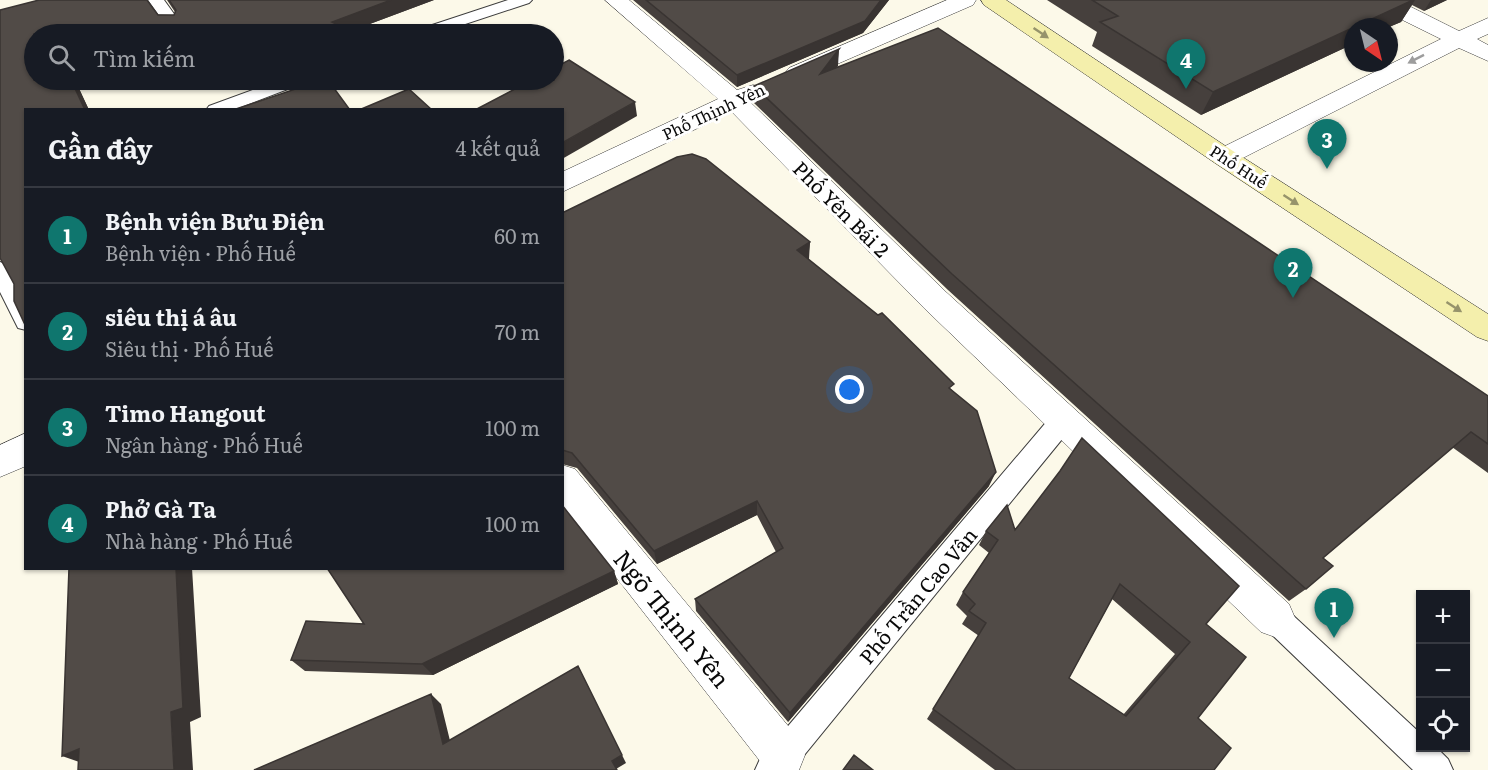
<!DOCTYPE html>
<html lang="vi">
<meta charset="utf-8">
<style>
body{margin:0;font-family:Literata,serif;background:#20242c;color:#f1f3f6}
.controls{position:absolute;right:18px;bottom:18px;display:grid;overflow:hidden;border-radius:0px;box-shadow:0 2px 4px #0004}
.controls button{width:54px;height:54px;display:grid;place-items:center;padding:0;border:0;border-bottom:2px solid #363941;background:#171b24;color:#f1f3f6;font:30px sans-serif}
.compass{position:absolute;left:1344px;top:18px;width:54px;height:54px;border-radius:50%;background:#171b24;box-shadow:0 2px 4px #0004;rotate:145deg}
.you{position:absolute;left:850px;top:390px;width:21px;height:21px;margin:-15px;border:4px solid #fff;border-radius:50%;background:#1a73e8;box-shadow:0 0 0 9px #1a73e833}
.badge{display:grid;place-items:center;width:39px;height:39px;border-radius:50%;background:#0f766e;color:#fff;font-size:20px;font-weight:700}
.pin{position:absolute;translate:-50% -50px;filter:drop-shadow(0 2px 3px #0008)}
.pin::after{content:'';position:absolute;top:32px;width:21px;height:18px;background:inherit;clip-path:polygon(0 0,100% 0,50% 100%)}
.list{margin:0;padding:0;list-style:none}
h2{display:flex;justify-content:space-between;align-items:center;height:78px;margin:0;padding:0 24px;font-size:26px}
h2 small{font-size:20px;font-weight:400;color:#9ea1a6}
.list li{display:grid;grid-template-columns:39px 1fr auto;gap:18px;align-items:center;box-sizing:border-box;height:96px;padding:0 24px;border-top:2px solid #363941}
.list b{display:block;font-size:22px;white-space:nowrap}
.list p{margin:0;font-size:20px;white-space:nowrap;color:#9ea1a6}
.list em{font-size:20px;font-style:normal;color:#9ea1a6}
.icon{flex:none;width:33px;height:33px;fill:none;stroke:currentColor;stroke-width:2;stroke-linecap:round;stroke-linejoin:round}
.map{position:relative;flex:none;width:1488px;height:770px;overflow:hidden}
.search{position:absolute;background:#171b24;box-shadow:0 2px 4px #0004;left:24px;top:24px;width:540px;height:66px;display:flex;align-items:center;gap:15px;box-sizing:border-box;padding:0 21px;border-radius:33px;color:#9ea1a6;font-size:22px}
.panel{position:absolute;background:#171b24;box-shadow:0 2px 4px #0004;left:24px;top:108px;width:540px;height:462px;border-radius:0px}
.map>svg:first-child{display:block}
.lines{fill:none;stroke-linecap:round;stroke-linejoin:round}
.lane-casing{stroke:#3c3c3c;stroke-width:2}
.street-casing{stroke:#3c3c3c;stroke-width:1}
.secondary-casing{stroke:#2b2b2b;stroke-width:1}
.lane{fill:#fff;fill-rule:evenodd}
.street{fill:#fff;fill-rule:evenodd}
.secondary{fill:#f4efac;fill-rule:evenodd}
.wall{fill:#46403d;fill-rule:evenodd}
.shaded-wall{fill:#393432}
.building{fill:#514b47;stroke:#393432;stroke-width:1.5;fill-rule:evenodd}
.oneway{fill:#96936b}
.oneway2{fill:#9d9d9d}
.labels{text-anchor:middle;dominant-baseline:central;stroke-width:6;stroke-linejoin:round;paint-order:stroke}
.far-street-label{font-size:16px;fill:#090909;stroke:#fff}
.street-label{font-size:20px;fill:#090909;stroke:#fff}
.near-street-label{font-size:24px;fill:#090909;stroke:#fff}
</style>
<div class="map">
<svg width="1488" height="770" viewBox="0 0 1488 770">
<rect width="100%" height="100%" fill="#fcf9e9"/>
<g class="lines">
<g class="lane-casing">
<path id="lane" d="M 148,0 L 164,0 L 182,25 L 180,28 L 168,28 Z
M 508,0 L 532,0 L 529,3 L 435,34 L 412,34 L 414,31 Z
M 280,80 L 304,80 L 301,84 L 233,110 L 206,110 L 209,106 Z
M 0,262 L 8,265 L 26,299 L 26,330 L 18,328 L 0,292 Z
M 1063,410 L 1072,413 L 1075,420 L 1072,427 L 792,770 L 755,770 L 760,759 L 1054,413 Z
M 1275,604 L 1285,608 L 1420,733 L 1420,748 L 1437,748 L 1448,759 L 1453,770 L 1413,770 L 1265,628 L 1260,618 L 1265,608 Z"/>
</g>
<g class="street-casing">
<path id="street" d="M 605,0 L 629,0 L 737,90 L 753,85 L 762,87 L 765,92 L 762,97 L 750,102 L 946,292 L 1289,604 L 1295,618 L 1289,632 L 1275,637 L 1261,632 L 924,308 L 732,112 L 562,192 L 562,172 L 718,99 Z
M 947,0 L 976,0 L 973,5 L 805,78 L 797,80 L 789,78 L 785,73 L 789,68 Z
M 1369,0 L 1397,0 L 1459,31 L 1488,18 L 1488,34 L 1477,39 L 1488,45 L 1488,61 L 1459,48 L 1233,163 L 1224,165 L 1215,163 L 1211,157 L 1215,151 L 1441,39 L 1372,5 Z
M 26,433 L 26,466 L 0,477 L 0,445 Z
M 562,465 L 575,469 L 799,739 L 805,755 L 799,770 L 767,770 L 562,508 Z"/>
</g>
<g class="secondary-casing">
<path id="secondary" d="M 981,0 L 1006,0 L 1233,151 L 1488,314 L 1488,341 L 1477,337 L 1215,163 L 984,5 Z"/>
</g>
<use href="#lane" class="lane"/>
<use href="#street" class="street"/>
<use href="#secondary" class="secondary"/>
</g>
<path class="wall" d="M 167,0 L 434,0 L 343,34 L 34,34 L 34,80 L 75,80 L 89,110 L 14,284 L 0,10 L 174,15 L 175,12 Z
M 633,0 L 889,0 L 863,33 L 737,87 Z
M 1047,0 L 1447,0 L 1424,11 L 1412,5 L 1401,22 L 1389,27 L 1353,27 L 1353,44 L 1201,115 L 1092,46 L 1097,32 Z
M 839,49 L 837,67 L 1488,396 L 1488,473 L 1452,447 L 1323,558 L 1306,589 L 1289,601 L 948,290 L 754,103 L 754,86 Z
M 562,213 L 810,242 L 808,259 L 952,390 L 989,486 L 788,722 L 696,611 L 695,599 L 776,552 L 757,515 L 657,564 L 577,468 L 562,464 Z
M 1015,530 L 1206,624 L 1198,718 L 1214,770 L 995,770 L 927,719 L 979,636 L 962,624 L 967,616 L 956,605 L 963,592 L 989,553 L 979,545 L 986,531 ZM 1112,599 L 1175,654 L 1123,715 L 1069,678 Z
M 614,571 L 618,584 L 433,675 L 305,671 L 291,660 L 364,624 Z"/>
<path class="shaded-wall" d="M 391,0 L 434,0 L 343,34 L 323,34 L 332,22 Z
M 881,0 L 889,0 L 863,33 L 737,87 L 737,75 Z
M 1413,0 L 1415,0 L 1401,22 L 1389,27 L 1354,27 Z
M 1431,0 L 1447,0 L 1424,11 Z
M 188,26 L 193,34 L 175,34 Z
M 1353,27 L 1353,44 L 1201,115 L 1213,92 Z
M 839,49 L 838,66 L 819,91 L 820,74 Z
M 71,80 L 75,80 L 89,110 L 85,110 Z
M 635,102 L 637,116 L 562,159 L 562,143 Z
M 810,242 L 809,259 L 795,267 L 797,250 Z
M 996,472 L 989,486 L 788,722 L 790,713 Z
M 757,501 L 757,515 L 657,564 L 654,551 Z
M 176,568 L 192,568 L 201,717 L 190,722 L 193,770 L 174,770 L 171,712 Z
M 614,571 L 618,584 L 433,675 L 422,664 Z
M 431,694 L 441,704 L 453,753 L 443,744 Z
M 79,749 L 85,764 L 62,756 Z
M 622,755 L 626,763 L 616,769 L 612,761 Z"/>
<path class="building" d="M 39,0 L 147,0 L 158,15 L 174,15 L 176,10 L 169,0 L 391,0 L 332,22 L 340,26 L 323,34 L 214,34 L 188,26 L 175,34 L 34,34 L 34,80 L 71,80 L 85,110 L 26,110 L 26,327 L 14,301 L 14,284 L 0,258 L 0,10 Z
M 646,0 L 881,0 L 865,21 L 737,75 Z
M 1092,0 L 1413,0 L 1213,92 L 1100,22 L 1118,16 Z
M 938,28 L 1488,396 L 1488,444 L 1471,432 L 1323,558 L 1333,566 L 1306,589 L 952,274 L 754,86 L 839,49 L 820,74 Z
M 569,60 L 635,102 L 562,143 L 562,110 L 475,110 L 532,80 L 554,80 L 554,68 Z
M 322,80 L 328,80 L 350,110 L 233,110 Z
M 409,89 L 432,110 L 359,110 Z
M 692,154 L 706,159 L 810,242 L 797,250 L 878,315 L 882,313 L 954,384 L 949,388 L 977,411 L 996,472 L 790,713 L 695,599 L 783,548 L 757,501 L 654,551 L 572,453 L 562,450 L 562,213 L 677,157 Z
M 1082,438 L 1239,586 L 1206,624 L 1246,657 L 1198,718 L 1231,748 L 1214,770 L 1016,770 L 933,709 L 986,623 L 969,611 L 975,604 L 963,592 L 998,540 L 986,531 L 1007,505 L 1015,530 L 1060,471 ZM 1120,584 L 1190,642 L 1126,716 L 1069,678 Z
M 562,505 L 614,571 L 422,664 L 291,660 L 306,621 L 364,624 L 327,568 L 562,568 Z
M 69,568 L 176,568 L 183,708 L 171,712 L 174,770 L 78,770 L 79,749 L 62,756 Z
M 578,666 L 622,755 L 612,761 L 617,770 L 254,770 L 431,694 L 443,744 Z
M 854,755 L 873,770 L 843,770 Z"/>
<defs><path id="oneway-solid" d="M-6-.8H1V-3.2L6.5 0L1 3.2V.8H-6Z" transform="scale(1.5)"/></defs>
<g class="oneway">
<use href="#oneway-solid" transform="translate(1041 33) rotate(34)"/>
<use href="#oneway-solid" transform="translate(1291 200) rotate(33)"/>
<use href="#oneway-solid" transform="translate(1454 307) rotate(33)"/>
</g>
<use class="oneway2" href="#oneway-solid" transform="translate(1416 59) rotate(153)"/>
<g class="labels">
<g class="far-street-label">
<text transform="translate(713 111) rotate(-25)">Phố Thịnh Yên</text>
<text transform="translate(1239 166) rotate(33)">Phố Huế</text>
</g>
<g class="street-label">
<text transform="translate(842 208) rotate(45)">Phố Yên Bái 2</text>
<text transform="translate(917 595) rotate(-50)">Phố Trần Cao Vân</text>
</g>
<g class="near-street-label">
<text transform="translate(673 618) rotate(51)">Ngõ Thịnh Yên</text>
</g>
</g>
</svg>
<div class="controls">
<button>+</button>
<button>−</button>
<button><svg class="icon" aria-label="locate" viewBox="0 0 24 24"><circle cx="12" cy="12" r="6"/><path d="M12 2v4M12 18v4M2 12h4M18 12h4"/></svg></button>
</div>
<svg class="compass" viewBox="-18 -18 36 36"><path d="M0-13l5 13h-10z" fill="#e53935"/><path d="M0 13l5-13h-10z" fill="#9ea1a6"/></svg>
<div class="you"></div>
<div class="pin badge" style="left:1334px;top:638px">1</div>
<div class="pin badge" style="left:1293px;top:298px">2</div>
<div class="pin badge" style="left:1327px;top:169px">3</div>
<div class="pin badge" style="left:1186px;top:89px">4</div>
<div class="search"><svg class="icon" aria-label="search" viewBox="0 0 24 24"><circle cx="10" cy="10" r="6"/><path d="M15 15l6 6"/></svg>Tìm kiếm</div>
<section class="panel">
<h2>Gần đây<small>4 kết quả</small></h2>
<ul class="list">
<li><span class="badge">1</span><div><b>Bệnh viện Bưu Điện</b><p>Bệnh viện · Phố Huế</p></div><em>60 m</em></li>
<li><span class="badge">2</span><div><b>siêu thị á âu</b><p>Siêu thị · Phố Huế</p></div><em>70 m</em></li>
<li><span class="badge">3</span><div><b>Timo Hangout</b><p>Ngân hàng · Phố Huế</p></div><em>100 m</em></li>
<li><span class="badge">4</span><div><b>Phở Gà Ta</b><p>Nhà hàng · Phố Huế</p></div><em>100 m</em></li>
</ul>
</section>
</div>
